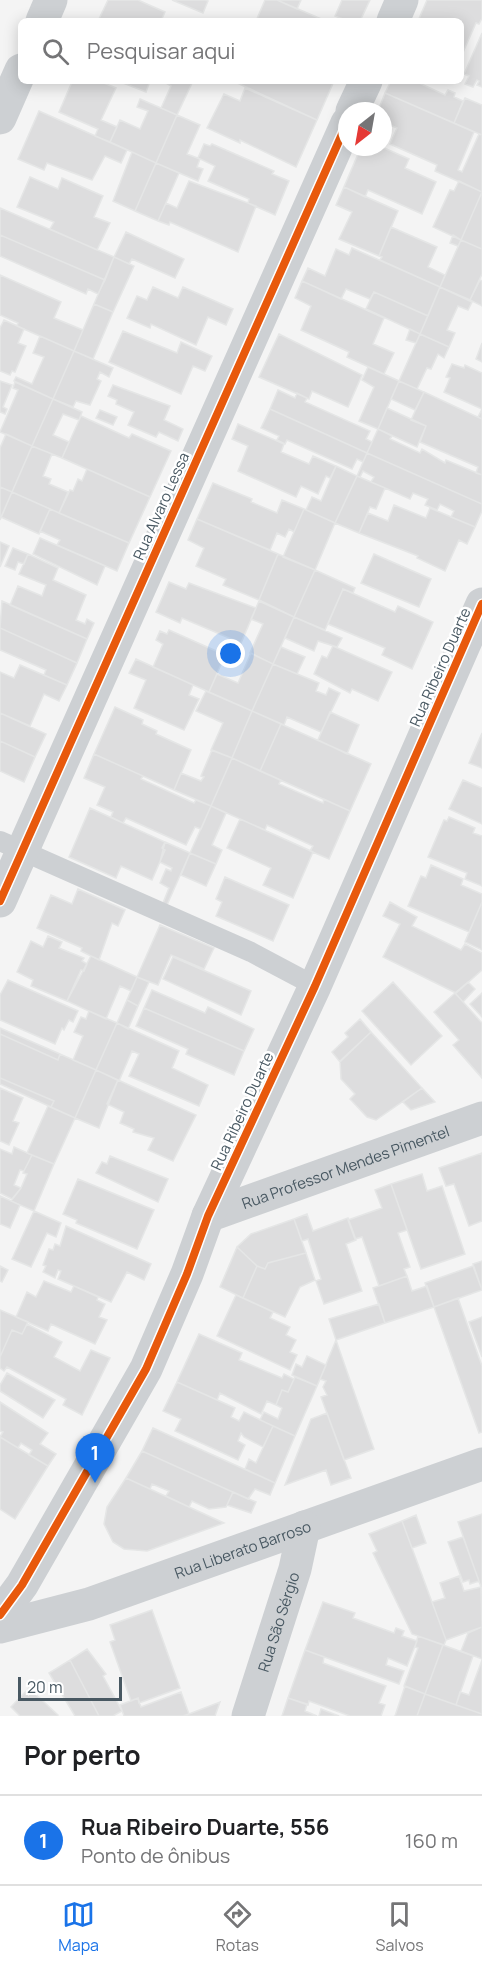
<!DOCTYPE html>
<html lang="pt">
<meta charset="utf-8">
<style>
body{margin:0;font-family:Manrope,sans-serif;background:#f2f2f2;color:#202124}
.compass{position:absolute;left:338px;top:102px;width:54px;height:54px;border-radius:50%;background:#fff;box-shadow:0 3px 15px #0003;rotate:211deg}
.scale{position:absolute;left:18px;bottom:15px;width:104px;box-sizing:border-box;padding-left:6px;border:3px solid #485862;border-top:0;font-size:16px;line-height:21px;white-space:nowrap;color:#485862;-webkit-text-stroke:4px #fff;paint-order:stroke}
.you{position:absolute;left:231px;top:654px;width:21px;height:21px;margin:-15px;border:4px solid #fff;border-radius:50%;background:#1a73e8;box-shadow:0 0 0 9px #1a73e833}
.badge{display:grid;place-items:center;width:39px;height:39px;border-radius:50%;background:#1a73e8;color:#fff;font-size:20px;font-weight:700}
.pin{position:absolute;translate:-50% -50px;filter:drop-shadow(0 2px 3px #0008)}
.pin::after{content:'';position:absolute;top:32px;width:21px;height:18px;background:inherit;clip-path:polygon(0 0,100% 0,50% 100%)}
.list{margin:0;padding:0;list-style:none}
h2{display:flex;justify-content:space-between;align-items:center;height:78px;margin:0;padding:0 24px;font-size:26px}
h2 small{font-size:20px;font-weight:400;color:#757577}
.list li{display:grid;grid-template-columns:39px 1fr auto;gap:18px;align-items:center;box-sizing:border-box;height:90px;padding:0 24px;border-top:2px solid #e0e0e0}
.list b{display:block;font-size:22px;white-space:nowrap}
.list p{margin:0;font-size:20px;white-space:nowrap;color:#757577}
.list em{font-size:20px;font-style:normal;color:#757577}
.icon{flex:none;width:33px;height:33px;fill:none;stroke:currentColor;stroke-width:2;stroke-linecap:round;stroke-linejoin:round}
.map{position:relative;flex:none;width:482px;height:1716px;overflow:hidden}
.search{position:absolute;background:#fff;box-shadow:0 3px 15px #0003;left:18px;right:18px;top:18px;height:66px;display:flex;align-items:center;gap:15px;box-sizing:border-box;padding:0 21px;border-radius:9px;color:#757577;font-size:22px}
.sheet{height:168px;background:#fff}
nav{display:flex;justify-content:space-around;align-items:center;box-sizing:border-box;height:84px;border-top:2px solid #e0e0e0;background:#fff;font-size:16px;color:#757577}
nav a{display:grid;justify-items:center;gap:3px}
nav .on{color:#1a73e8}
.map>svg:first-child{display:block}
.building{fill:#ddddde;stroke:#e5e6e6;stroke-width:1.5}
.lines{fill:none;stroke-linecap:round;stroke-linejoin:round}
.service{stroke:#cdd0d3;stroke-width:20}
.minor{stroke:#cdd0d3;stroke-width:33}
.cycleway-casing{stroke:#fff;stroke-width:11}
.cycleway{stroke:#e8590c;stroke-width:8}
.labels{text-anchor:middle;dominant-baseline:central;stroke-width:5;stroke-linejoin:round;paint-order:stroke}
.street-label{font-size:15px;fill:#485862;stroke:#fff}
</style>
<div class="map">
<svg width="482" height="1716" viewBox="0 0 482 1716">
<rect width="100%" height="100%" fill="#f4f4f4"/>
<path class="building" d="M 108,0 L 138,0 L 165,12 L 161,21 L 98,21 Z
M 172,0 L 205,0 L 208,1 L 203,13 Z
M 265,0 L 277,0 L 326,21 L 256,21 Z
M 277,0 L 301,0 L 297,9 Z
M 342,0 L 370,0 L 360,21 L 348,21 L 335,16 Z
M 427,0 L 482,0 L 482,18 L 479,24 L 476,23 L 461,57 L 461,21 L 418,21 Z
M 482,33 L 482,87 L 477,85 L 479,81 L 477,80 L 473,87 L 465,84 L 469,76 L 464,74 Z
M 76,81 L 99,81 L 116,88 L 101,120 L 117,127 L 110,142 L 95,136 L 98,129 L 59,112 L 72,82 Z
M 118,81 L 150,81 L 146,92 Z
M 163,81 L 193,81 L 177,115 L 161,108 L 171,86 Z
M 233,81 L 334,81 L 317,120 Z
M 391,81 L 415,81 L 445,95 L 448,90 L 455,93 L 454,97 L 463,101 L 454,123 L 385,93 Z
M 245,88 L 317,120 L 296,167 L 240,140 L 240,143 L 207,128 L 224,94 L 240,101 Z
M 385,93 L 474,132 L 458,170 L 462,172 L 479,134 L 482,135 L 482,192 L 435,171 L 437,165 L 390,144 L 397,128 L 383,122 L 383,111 L 378,111 Z
M 465,98 L 482,105 L 482,135 L 454,123 Z
M 140,99 L 177,115 L 156,163 L 110,142 L 120,120 L 140,129 L 148,111 L 137,107 Z
M 39,111 L 127,150 L 121,163 L 105,156 L 92,180 L 47,163 L 44,170 L 18,159 Z
M 177,115 L 200,125 L 187,154 L 200,159 L 197,167 L 203,169 L 198,181 L 156,163 Z
M 204,144 L 210,146 L 212,144 L 274,171 L 272,174 L 289,181 L 275,215 L 248,203 L 249,199 L 208,181 L 215,166 L 198,158 Z
M 361,147 L 382,147 L 409,159 L 405,168 L 436,182 L 422,214 L 368,190 L 365,197 L 344,187 Z
M 132,152 L 156,163 L 135,211 L 113,201 Z
M 156,163 L 179,173 L 158,221 L 135,211 Z
M 30,177 L 58,189 L 62,178 L 103,196 L 94,217 L 110,223 L 97,250 L 50,229 L 54,222 L 17,207 Z
M 189,181 L 256,206 L 238,252 L 170,222 L 169,225 L 158,221 L 166,203 L 177,208 Z
M 459,181 L 482,192 L 461,240 L 433,227 L 450,190 L 454,191 Z
M 344,187 L 398,211 L 379,256 L 339,239 L 352,212 L 336,205 Z
M 482,192 L 482,249 L 461,240 Z
M 0,208 L 114,257 L 105,280 L 0,235 Z
M 391,227 L 437,247 L 428,267 L 445,275 L 440,287 L 380,260 L 382,257 L 379,256 Z
M 126,232 L 184,259 L 175,278 L 132,259 L 129,264 L 114,257 Z
M 0,235 L 105,280 L 98,294 L 88,289 L 86,294 L 0,256 Z
M 453,235 L 461,240 L 458,246 L 450,243 Z
M 461,240 L 482,249 L 482,274 L 470,300 L 440,287 Z
M 352,248 L 440,287 L 428,316 L 374,292 L 370,299 L 346,289 L 341,299 L 302,281 L 308,268 L 325,276 L 336,249 L 349,255 Z
M 114,257 L 134,266 L 113,312 L 94,304 Z
M 0,275 L 61,302 L 54,318 L 83,330 L 74,351 L 17,326 L 18,323 L 0,315 Z
M 480,280 L 482,281 L 482,306 L 470,300 Z
M 302,281 L 384,318 L 373,344 L 394,353 L 384,374 L 347,357 L 349,352 L 301,330 L 311,306 L 295,298 Z
M 153,287 L 178,298 L 183,287 L 233,309 L 226,325 L 208,317 L 196,345 L 151,324 L 150,328 L 127,318 L 137,296 L 147,300 Z
M 440,287 L 472,302 L 468,310 L 458,306 L 447,330 L 455,333 L 449,347 L 420,334 Z
M 374,292 L 428,316 L 420,334 L 366,309 Z
M 94,304 L 113,312 L 93,359 L 74,351 Z
M 4,320 L 24,329 L 18,343 L 26,346 L 15,372 L 12,371 L 10,375 L 0,371 L 0,328 Z
M 410,329 L 420,334 L 416,343 L 406,340 Z
M 123,331 L 177,353 L 181,342 L 212,356 L 205,371 L 193,366 L 181,394 L 109,362 Z
M 279,334 L 362,375 L 348,407 L 312,391 L 309,399 L 259,377 Z
M 420,334 L 449,347 L 444,358 L 438,354 L 431,369 L 427,368 L 417,389 L 399,381 Z
M 40,336 L 74,351 L 53,399 L 14,381 L 16,377 L 32,384 L 44,357 L 33,353 Z
M 482,343 L 482,362 L 476,359 Z
M 74,351 L 113,368 L 109,377 L 100,372 L 97,379 L 101,381 L 90,405 L 76,401 L 73,407 L 53,399 Z
M 452,364 L 464,368 L 465,365 L 482,373 L 482,419 L 478,417 L 482,409 L 444,392 L 450,378 L 446,377 Z
M 368,367 L 399,381 L 378,429 L 359,421 L 374,387 L 362,380 Z
M 0,381 L 12,385 L 3,407 L 7,409 L 5,414 L 0,412 Z
M 399,381 L 424,392 L 415,410 L 391,399 Z
M 15,382 L 53,399 L 32,446 L 0,432 L 18,390 L 13,388 Z
M 113,385 L 170,406 L 164,420 L 183,429 L 178,441 L 159,432 L 156,437 L 128,425 L 134,412 L 116,404 L 117,400 L 108,396 Z
M 278,390 L 295,398 L 297,393 L 307,398 L 305,402 L 370,431 L 366,439 L 372,442 L 367,453 L 270,409 Z
M 424,392 L 482,419 L 482,475 L 476,473 L 478,467 L 420,442 L 426,426 L 411,420 Z
M 53,399 L 82,412 L 79,420 L 63,414 L 53,435 L 69,442 L 62,458 L 32,446 Z
M 387,408 L 426,426 L 417,447 L 378,429 Z
M 270,409 L 367,453 L 363,462 L 357,459 L 352,469 L 287,440 L 285,444 L 277,440 L 279,436 L 261,428 Z
M 100,410 L 117,417 L 113,425 L 96,418 Z
M 81,416 L 129,438 L 132,434 L 171,451 L 150,497 L 62,458 Z
M 238,424 L 284,444 L 281,452 L 309,464 L 313,456 L 336,466 L 330,478 L 326,476 L 318,494 L 301,486 L 296,497 L 238,471 L 248,446 L 232,439 Z
M 378,429 L 392,436 L 390,439 L 420,453 L 422,449 L 445,463 L 446,460 L 482,475 L 482,504 L 367,453 Z
M 6,434 L 32,446 L 12,492 L 0,487 L 0,448 Z
M 32,446 L 52,454 L 43,476 L 51,479 L 49,484 L 68,492 L 59,513 L 12,492 Z
M 367,453 L 482,504 L 482,511 L 475,527 L 451,517 L 454,511 L 440,504 L 437,510 L 425,505 L 428,499 L 413,493 L 410,499 L 385,488 L 371,482 L 374,477 L 363,471 L 360,477 L 357,476 Z
M 336,466 L 357,476 L 335,523 L 306,510 L 312,497 L 321,501 Z
M 87,469 L 150,497 L 129,543 L 59,513 L 70,490 L 73,491 L 78,479 L 82,481 Z
M 357,476 L 385,488 L 376,509 L 370,507 L 359,533 L 335,523 Z
M 213,483 L 252,499 L 251,502 L 277,513 L 282,500 L 304,509 L 294,532 L 289,529 L 285,537 L 277,533 L 270,550 L 197,519 Z
M 0,487 L 12,492 L 0,520 Z
M 12,492 L 50,509 L 39,534 L 1,517 Z
M 394,505 L 426,518 L 430,508 L 475,527 L 467,544 L 459,540 L 445,571 L 417,558 L 418,556 L 359,533 L 368,513 L 388,521 Z
M 50,509 L 129,543 L 117,571 L 57,545 L 60,540 L 40,531 Z
M 304,509 L 335,523 L 315,570 L 283,557 Z
M 197,519 L 278,554 L 259,600 L 223,585 L 226,579 L 196,566 L 204,548 L 188,540 Z
M 40,538 L 105,566 L 97,585 L 33,554 Z
M 0,542 L 9,546 L 0,567 Z
M 13,548 L 28,554 L 24,564 L 18,562 L 15,570 L 5,566 Z
M 28,554 L 58,568 L 53,580 L 86,595 L 76,620 L 85,624 L 87,619 L 94,623 L 87,639 L 10,605 L 18,586 L 42,596 L 46,585 L 19,574 Z
M 278,554 L 315,570 L 294,617 L 259,600 Z
M 374,554 L 431,579 L 419,607 L 361,583 Z
M 315,570 L 355,588 L 353,593 L 343,589 L 325,630 L 294,617 Z
M 169,582 L 186,589 L 189,583 L 256,608 L 241,643 L 182,618 L 180,623 L 156,612 Z
M 343,589 L 395,612 L 398,606 L 433,622 L 412,669 L 382,655 L 385,648 L 328,624 Z
M 2,601 L 87,639 L 77,663 L 0,628 Z
M 259,601 L 294,617 L 273,664 L 250,653 L 263,624 L 251,619 Z
M 294,617 L 342,638 L 337,647 L 318,641 L 314,651 L 285,638 Z
M 0,628 L 77,663 L 67,685 L 44,675 L 46,670 L 0,650 Z
M 169,630 L 225,655 L 209,692 L 153,667 L 163,644 L 156,640 L 160,631 L 167,634 Z
M 333,646 L 392,672 L 378,701 L 352,689 L 350,693 L 314,674 L 322,656 L 327,658 Z
M 281,647 L 305,657 L 297,674 L 273,664 Z
M 251,653 L 273,664 L 252,711 L 209,692 L 217,674 L 238,683 Z
M 136,659 L 193,685 L 189,695 L 199,699 L 184,730 L 134,708 L 146,680 L 129,673 Z
M 273,664 L 319,683 L 316,691 L 326,695 L 329,688 L 340,693 L 321,732 L 287,717 L 284,725 L 252,711 Z
M 20,665 L 67,685 L 59,701 L 44,694 L 30,726 L 0,713 L 0,672 L 14,678 Z
M 206,691 L 252,711 L 232,758 L 211,750 L 223,723 L 196,711 Z
M 115,707 L 143,720 L 142,724 L 157,731 L 156,734 L 191,750 L 174,790 L 94,754 Z
M 252,711 L 281,724 L 260,771 L 232,758 Z
M 330,712 L 359,725 L 347,754 L 318,740 Z
M 0,713 L 46,734 L 35,757 L 0,741 Z
M 281,724 L 371,764 L 350,811 L 260,771 Z
M 482,733 L 482,768 L 469,763 Z
M 0,741 L 35,757 L 24,782 L 0,771 Z
M 212,750 L 232,758 L 211,806 L 174,790 L 181,773 L 201,781 L 204,777 L 201,776 Z
M 94,754 L 143,776 L 141,779 L 194,803 L 196,800 L 211,806 L 201,829 L 195,827 L 186,845 L 126,818 L 123,823 L 111,817 L 113,812 L 97,805 L 105,787 L 84,778 Z
M 232,758 L 281,780 L 279,784 L 323,803 L 324,799 L 350,811 L 329,859 L 310,851 L 313,846 L 267,825 L 265,830 L 211,806 Z
M 463,780 L 482,788 L 482,824 L 449,809 Z
M 211,806 L 226,813 L 212,845 L 222,850 L 216,864 L 190,853 Z
M 90,808 L 165,842 L 162,848 L 165,850 L 152,880 L 121,866 L 116,878 L 69,857 Z
M 449,817 L 475,828 L 473,833 L 482,836 L 482,886 L 465,879 L 467,873 L 428,857 L 444,820 L 447,821 Z
M 240,819 L 313,852 L 293,898 L 263,885 L 271,868 L 227,848 Z
M 165,842 L 190,853 L 167,905 L 163,903 L 169,888 L 160,883 L 166,869 L 171,871 L 172,868 L 160,862 Z
M 190,853 L 216,864 L 206,886 L 181,875 Z
M 431,865 L 463,879 L 461,885 L 482,894 L 482,902 L 469,932 L 408,906 L 421,876 L 426,878 Z
M 225,877 L 289,905 L 273,941 L 216,916 L 222,902 L 216,899 Z
M 78,889 L 125,910 L 118,926 L 112,923 L 99,960 L 81,951 L 82,948 L 37,928 L 51,895 L 72,904 Z
M 390,902 L 417,917 L 412,926 L 461,950 L 465,944 L 482,953 L 482,970 L 456,993 L 383,957 L 400,924 L 383,916 Z
M 482,902 L 482,950 L 465,942 Z
M 160,925 L 214,948 L 204,969 L 171,955 L 158,985 L 137,977 Z
M 48,936 L 62,942 L 59,948 L 84,958 L 82,961 L 87,964 L 84,971 L 81,970 L 67,1001 L 31,986 L 33,980 L 17,972 L 31,941 L 43,947 Z
M 91,956 L 137,977 L 131,991 L 120,986 L 106,1019 L 67,1001 Z
M 173,957 L 251,991 L 241,1015 L 163,979 Z
M 137,977 L 149,982 L 138,1006 L 127,1000 Z
M 8,980 L 78,1011 L 73,1022 L 69,1020 L 64,1030 L 62,1028 L 55,1044 L 0,1020 L 0,995 Z
M 393,982 L 442,1036 L 411,1065 L 362,1011 Z
M 468,982 L 475,989 L 463,1002 L 455,993 Z
M 152,990 L 205,1013 L 208,1007 L 254,1029 L 244,1051 L 144,1008 Z
M 455,993 L 482,1023 L 482,1078 L 453,1045 L 459,1040 L 434,1012 Z
M 482,993 L 482,1017 L 470,1004 Z
M 127,1000 L 138,1006 L 128,1029 L 117,1023 Z
M 144,1008 L 244,1051 L 234,1075 L 186,1054 L 188,1049 L 136,1026 Z
M 89,1011 L 117,1023 L 96,1070 L 73,1060 L 83,1036 L 74,1032 L 81,1017 L 86,1019 Z
M 360,1019 L 371,1032 L 340,1062 L 332,1052 L 348,1037 L 345,1033 Z
M 117,1023 L 179,1051 L 172,1068 L 208,1085 L 199,1106 L 129,1076 L 139,1054 L 132,1051 L 119,1081 L 96,1070 Z
M 0,1028 L 60,1054 L 58,1060 L 0,1034 Z
M 371,1032 L 422,1088 L 376,1120 L 367,1117 L 350,1099 L 355,1094 L 341,1079 L 340,1061 Z
M 0,1034 L 58,1060 L 60,1054 L 96,1070 L 75,1118 L 51,1107 L 54,1101 L 0,1078 Z
M 96,1070 L 118,1080 L 99,1128 L 75,1118 Z
M 0,1078 L 54,1101 L 51,1107 L 0,1084 Z
M 118,1080 L 196,1115 L 173,1161 L 148,1150 L 154,1138 L 133,1132 L 134,1129 L 120,1123 L 124,1112 L 107,1104 Z
M 0,1088 L 23,1098 L 13,1121 L 19,1123 L 9,1145 L 0,1141 Z
M 422,1088 L 435,1102 L 411,1110 L 403,1102 Z
M 48,1106 L 75,1118 L 54,1164 L 27,1153 Z
M 14,1147 L 32,1155 L 24,1171 L 20,1170 L 14,1185 L 21,1188 L 12,1199 L 0,1193 L 0,1149 L 12,1154 Z
M 482,1153 L 482,1221 L 469,1226 L 454,1184 L 446,1186 L 439,1168 Z
M 32,1155 L 54,1164 L 34,1211 L 11,1201 L 21,1188 L 27,1174 L 23,1173 Z
M 110,1156 L 168,1179 L 158,1202 L 96,1173 L 102,1162 L 107,1164 Z
M 422,1174 L 427,1191 L 442,1186 L 465,1254 L 421,1269 L 391,1184 Z
M 78,1179 L 154,1210 L 137,1249 L 76,1223 L 77,1220 L 63,1214 Z
M 391,1184 L 407,1230 L 398,1233 L 410,1267 L 404,1269 L 407,1276 L 379,1286 L 362,1237 L 355,1239 L 348,1220 L 382,1208 L 375,1190 Z
M 0,1196 L 20,1205 L 10,1228 L 0,1224 Z
M 34,1211 L 61,1223 L 56,1237 L 47,1233 L 31,1267 L 12,1259 Z
M 307,1214 L 313,1231 L 348,1218 L 356,1240 L 346,1244 L 362,1291 L 324,1304 L 316,1281 L 321,1279 L 308,1239 L 302,1241 L 294,1219 Z
M 294,1219 L 306,1253 L 268,1263 L 265,1269 L 257,1266 L 237,1247 L 251,1234 Z
M 66,1226 L 151,1264 L 144,1280 L 127,1272 L 111,1302 L 58,1279 L 61,1271 L 58,1270 L 55,1278 L 43,1272 L 46,1266 L 43,1265 L 49,1249 L 53,1250 L 55,1244 L 60,1246 Z
M 237,1247 L 257,1266 L 243,1298 L 220,1287 Z
M 306,1253 L 315,1280 L 300,1287 L 285,1317 L 243,1298 L 257,1266 L 265,1269 L 268,1263 Z
M 482,1261 L 482,1290 L 473,1264 Z
M 0,1266 L 8,1270 L 2,1282 L 0,1281 Z
M 473,1266 L 482,1290 L 434,1307 L 425,1283 Z
M 407,1276 L 412,1291 L 427,1286 L 434,1307 L 385,1323 L 373,1288 Z
M 44,1281 L 71,1292 L 74,1286 L 98,1297 L 97,1300 L 105,1304 L 99,1317 L 107,1320 L 95,1344 L 51,1324 L 48,1331 L 16,1317 L 27,1292 L 36,1297 Z
M 236,1295 L 273,1312 L 270,1318 L 290,1327 L 286,1335 L 296,1340 L 290,1352 L 297,1355 L 290,1370 L 217,1336 Z
M 458,1298 L 482,1366 L 482,1432 L 479,1433 L 434,1307 Z
M 379,1304 L 385,1323 L 336,1340 L 329,1319 Z
M 0,1310 L 28,1322 L 22,1334 L 12,1330 L 0,1357 Z
M 482,1317 L 482,1357 L 469,1322 Z
M 27,1324 L 62,1342 L 54,1357 L 80,1371 L 91,1350 L 110,1358 L 82,1415 L 63,1405 L 66,1399 L 7,1367 L 4,1371 L 0,1368 L 0,1357 L 12,1330 L 22,1334 Z
M 199,1334 L 242,1353 L 239,1360 L 282,1378 L 284,1374 L 294,1379 L 288,1392 L 282,1390 L 276,1405 L 267,1401 L 261,1414 L 220,1393 L 217,1400 L 177,1382 Z
M 336,1340 L 374,1449 L 344,1460 L 321,1397 L 327,1395 L 323,1387 L 326,1381 L 320,1379 Z
M 307,1356 L 326,1365 L 317,1386 L 292,1375 L 296,1364 L 302,1367 Z
M 7,1373 L 55,1400 L 43,1418 L 0,1391 L 0,1385 Z
M 295,1377 L 317,1386 L 295,1436 L 260,1420 L 264,1412 L 278,1419 L 282,1408 L 276,1405 L 282,1390 L 288,1392 Z
M 177,1382 L 235,1408 L 231,1417 L 239,1421 L 244,1412 L 273,1426 L 263,1447 L 244,1437 L 241,1433 L 238,1441 L 245,1445 L 238,1460 L 175,1431 L 181,1419 L 163,1411 Z
M 0,1402 L 48,1433 L 40,1444 L 56,1454 L 48,1466 L 29,1455 L 32,1450 L 21,1443 L 18,1448 L 0,1437 L 3,1432 L 0,1431 Z
M 327,1413 L 351,1478 L 331,1485 L 326,1470 L 285,1485 L 311,1419 Z
M 273,1426 L 295,1436 L 275,1483 L 245,1469 L 249,1459 L 256,1463 Z
M 153,1428 L 275,1483 L 270,1495 L 255,1489 L 248,1499 L 142,1451 Z
M 0,1437 L 48,1466 L 15,1519 L 0,1509 Z
M 142,1451 L 233,1492 L 226,1507 L 209,1509 L 192,1501 L 189,1507 L 166,1496 L 169,1491 L 152,1484 L 150,1489 L 126,1478 Z
M 126,1478 L 189,1507 L 224,1523 L 147,1551 L 124,1549 L 113,1542 L 104,1524 L 107,1507 Z
M 233,1492 L 256,1502 L 251,1513 L 227,1505 Z
M 482,1514 L 482,1586 L 481,1587 L 458,1522 Z
M 416,1515 L 426,1543 L 412,1548 L 402,1521 Z
M 402,1521 L 446,1640 L 444,1645 L 412,1634 L 373,1553 L 377,1551 L 369,1534 Z
M 463,1537 L 479,1581 L 470,1584 L 469,1580 L 463,1582 L 448,1542 Z
M 459,1576 L 464,1591 L 481,1587 L 482,1627 L 446,1640 L 432,1602 L 445,1598 L 440,1583 Z
M 323,1602 L 355,1613 L 353,1618 L 394,1633 L 396,1628 L 404,1631 L 402,1636 L 417,1641 L 407,1666 L 388,1658 L 386,1665 L 404,1671 L 399,1684 L 305,1650 Z
M 152,1610 L 180,1688 L 139,1703 L 138,1698 L 131,1701 L 110,1642 L 115,1640 L 110,1625 Z
M 482,1627 L 482,1659 L 461,1651 L 468,1633 Z
M 418,1636 L 443,1645 L 425,1694 L 404,1686 L 418,1648 L 415,1647 Z
M 443,1645 L 473,1656 L 456,1705 L 425,1694 Z
M 87,1649 L 106,1674 L 103,1676 L 122,1711 L 113,1716 L 99,1716 L 70,1660 Z
M 305,1650 L 324,1657 L 323,1663 L 386,1686 L 379,1703 L 385,1705 L 381,1716 L 350,1716 L 309,1701 L 308,1705 L 288,1698 Z
M 70,1660 L 99,1716 L 75,1716 L 49,1673 Z
M 482,1660 L 482,1714 L 456,1705 L 460,1692 L 469,1695 Z
M 405,1686 L 425,1694 L 417,1716 L 395,1716 Z
M 29,1688 L 58,1715 L 57,1716 L 20,1716 L 11,1707 Z
M 181,1692 L 189,1714 L 183,1716 L 124,1716 L 120,1705 L 138,1698 L 141,1707 Z
M 425,1694 L 482,1714 L 482,1716 L 417,1716 Z
M 288,1698 L 307,1704 L 305,1711 L 317,1716 L 282,1716 Z
M 220,1702 L 215,1716 L 183,1716 L 189,1714 Z
M 321,1709 L 339,1716 L 319,1716 Z"/>
<g class="lines">
<path class="service" d="M 0,841 L 251,952 L 315,986"/>
<g class="minor">
<path d="M 42,21 L 51,0"/>
<path d="M 393,21 L 402,0"/>
<path d="M 352,111 L 366,81"/>
<path d="M 0,118 L 21,70"/>
<path d="M 0,901 L 347,123"/>
<path id="s1" d="M 208,1216 L 482,1118"/>
<path d="M 0,1615 L 22,1585 L 146,1369 L 187,1274 L 208,1216 L 315,986 L 482,604"/>
<path id="s2" d="M 0,1627 L 89,1604 L 482,1464"/>
<path id="s3" d="M 248,1716 L 295,1569 L 304,1527"/>
</g>
<g class="cycleway-casing">
<path id="cycleway" d="M 0,901 L 347,123
M 0,1615 L 22,1585 L 146,1369 L 187,1274 L 208,1216 L 315,986 L 482,604"/>
</g>
<use href="#cycleway" class="cycleway"/>
</g>
<g class="labels">
<g class="street-label">
<text transform="translate(161 506) rotate(-66)">Rua Alvaro Lessa</text>
<text transform="translate(440 667) rotate(-66)">Rua Ribeiro Duarte</text>
<text transform="translate(242 1111) rotate(-65)">Rua Ribeiro Duarte</text>
<text stroke="none"><textPath href="#s1" startOffset="146">Rua Professor Mendes Pimentel</textPath></text>
<text stroke="none"><textPath href="#s2" startOffset="255">Rua Liberato Barroso</textPath></text>
<text stroke="none"><textPath href="#s3" startOffset="99">Rua São Sérgio</textPath></text>
</g>
</g>
</svg>
<svg class="compass" viewBox="-18 -18 36 36"><path d="M0-13l5 13h-10z" fill="#e53935"/><path d="M0 13l5-13h-10z" fill="#757577"/></svg>
<div class="scale">20 m</div>
<div class="you"></div>
<div class="pin badge" style="left:95px;top:1483px">1</div>
<div class="search"><svg class="icon" aria-label="search" viewBox="0 0 24 24"><circle cx="10" cy="10" r="6"/><path d="M15 15l6 6"/></svg>Pesquisar aqui</div>
</div>
<section class="sheet">
<h2>Por perto<small></small></h2>
<ul class="list">
<li><span class="badge">1</span><div><b>Rua Ribeiro Duarte, 556</b><p>Ponto de ônibus</p></div><em>160 m</em></li>
</ul>
</section>
<nav>
<a class="on"><svg class="icon" aria-label="map" viewBox="0 0 24 24"><path d="M3 6l6-2 6 2 6-2v14l-6 2-6-2-6 2zM9 4v14M15 6v14"/></svg>Mapa</a>
<a><svg class="icon" aria-label="directions" viewBox="0 0 24 24"><path d="M12 3l9 9-9 9-9-9zM9 14v-3h6M13 9l2 2-2 2"/></svg>Rotas</a>
<a><svg class="icon" aria-label="saved" viewBox="0 0 24 24"><path d="M7 4h10v16l-5-4-5 4z"/></svg>Salvos</a>
</nav>
